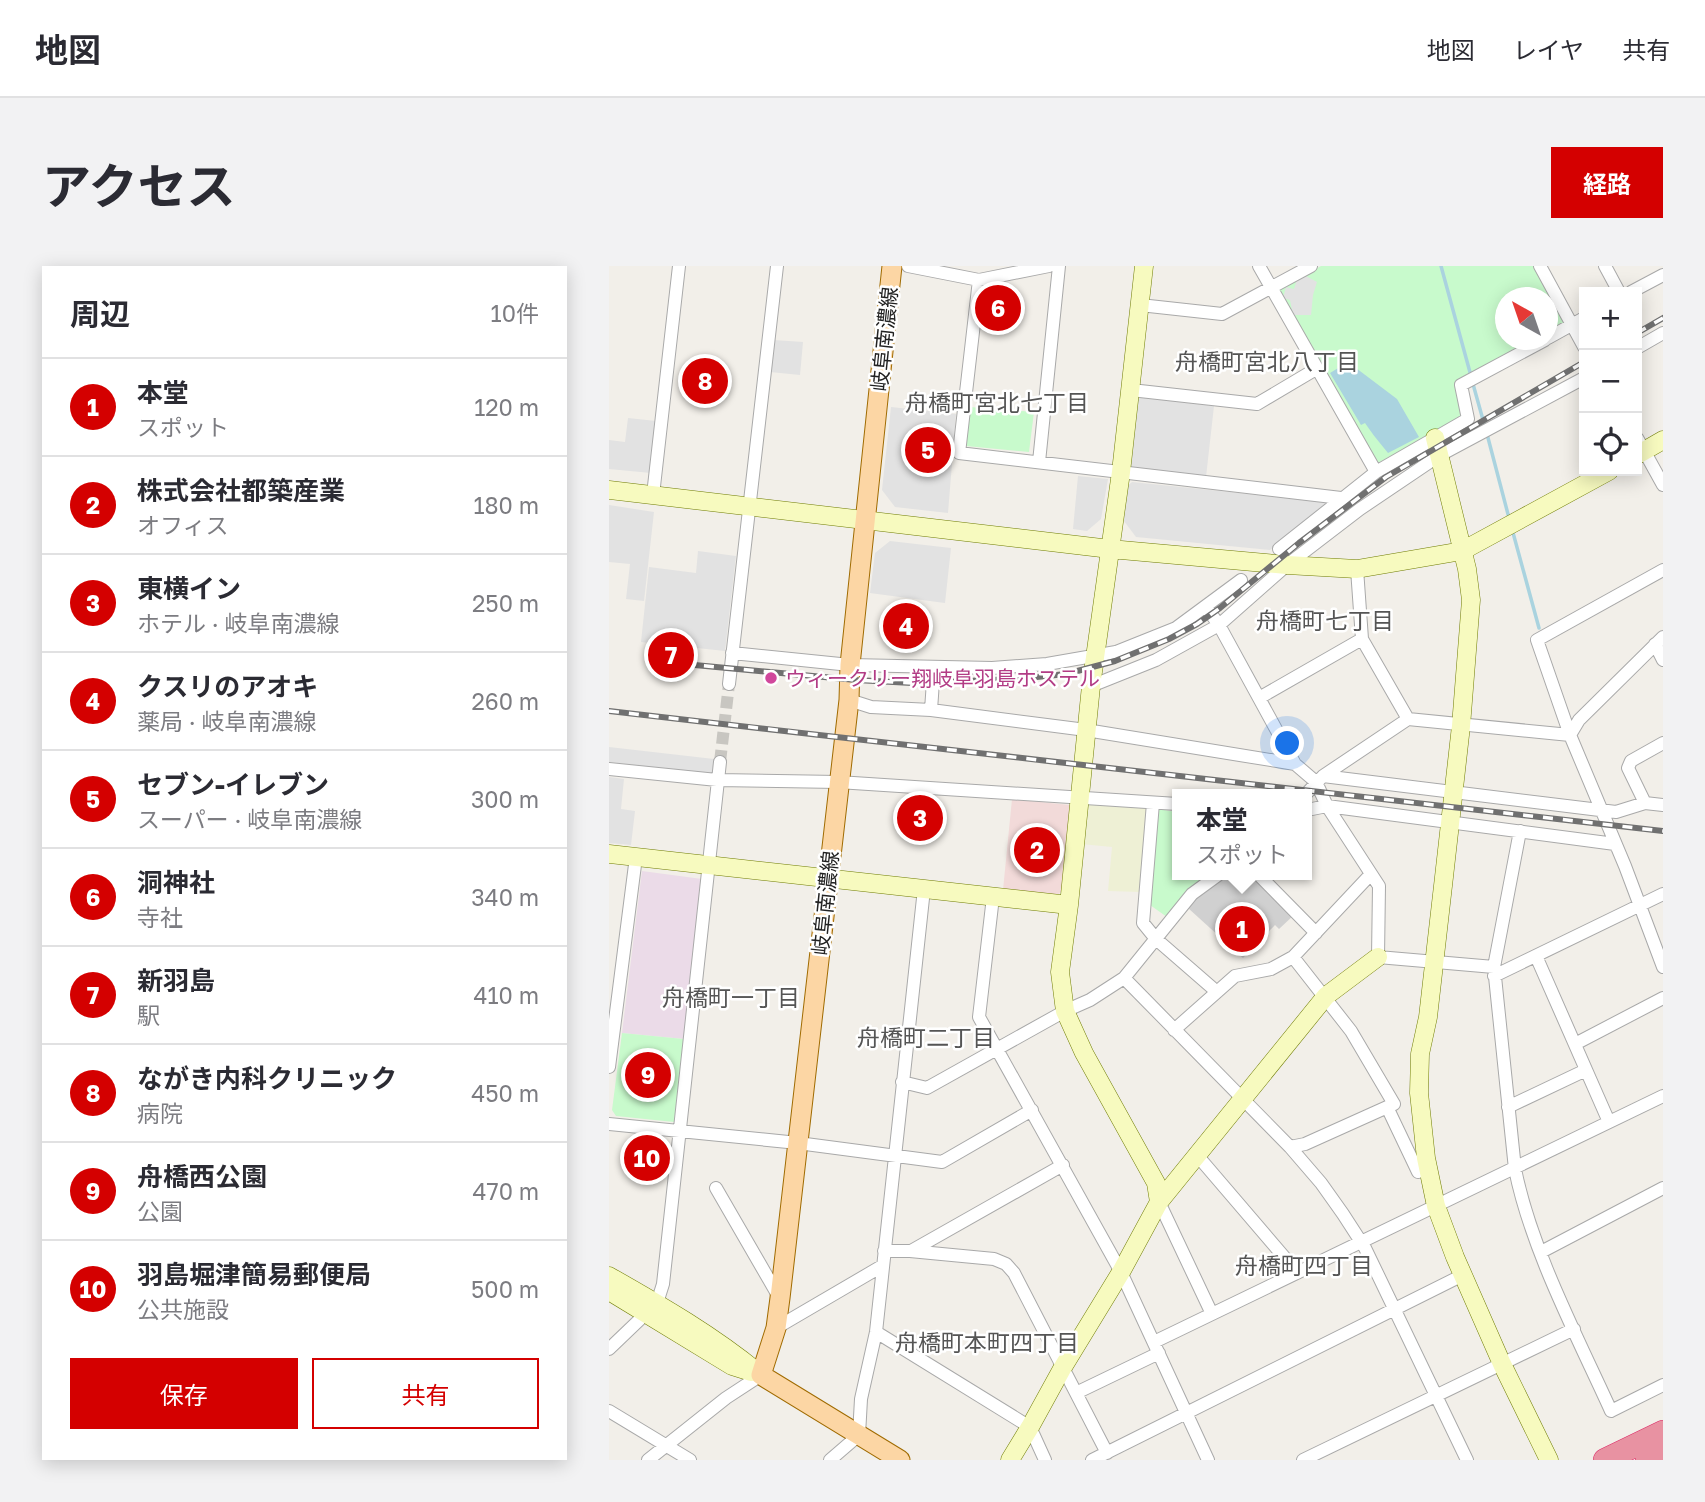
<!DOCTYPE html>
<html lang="ja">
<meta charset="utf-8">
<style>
body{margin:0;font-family:"Golos Text","Noto Sans JP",sans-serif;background:#f2f2f3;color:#2b2b33}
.controls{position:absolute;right:21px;top:21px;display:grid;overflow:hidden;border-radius:0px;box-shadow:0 4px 18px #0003}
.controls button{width:63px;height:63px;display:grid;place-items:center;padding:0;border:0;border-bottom:2px solid #e1e1e2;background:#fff;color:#2b2b33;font:35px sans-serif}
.compass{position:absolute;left:886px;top:21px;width:63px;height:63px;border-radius:50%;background:#fff;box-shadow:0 4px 18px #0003;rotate:320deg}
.you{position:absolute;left:679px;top:478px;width:24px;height:24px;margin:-18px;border:5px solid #fff;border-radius:50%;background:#1a73e8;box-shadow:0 0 0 10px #1a73e833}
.badge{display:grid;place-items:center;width:46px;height:46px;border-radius:50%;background:#d40000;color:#fff;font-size:23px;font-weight:700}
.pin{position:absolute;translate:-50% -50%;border:4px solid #fff;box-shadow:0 2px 7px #0006}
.popup{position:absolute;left:563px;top:523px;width:140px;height:91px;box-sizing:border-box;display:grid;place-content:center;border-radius:0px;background:#fff;filter:drop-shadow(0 2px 5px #0005);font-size:23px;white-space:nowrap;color:#7c7c81}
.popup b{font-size:26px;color:#2b2b33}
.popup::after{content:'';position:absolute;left:50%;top:100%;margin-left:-14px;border:14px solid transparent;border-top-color:#fff}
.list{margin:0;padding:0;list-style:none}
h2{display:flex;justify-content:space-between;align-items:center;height:91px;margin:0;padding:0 28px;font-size:30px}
h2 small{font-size:23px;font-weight:400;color:#7c7c81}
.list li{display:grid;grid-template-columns:46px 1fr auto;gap:21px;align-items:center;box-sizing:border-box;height:98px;padding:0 28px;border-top:2px solid #e1e1e2}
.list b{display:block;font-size:26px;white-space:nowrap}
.list p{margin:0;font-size:23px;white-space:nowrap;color:#7c7c81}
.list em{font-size:23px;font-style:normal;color:#7c7c81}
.actions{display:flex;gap:14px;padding:21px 28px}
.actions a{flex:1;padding:16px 0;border:2px solid #d40000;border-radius:0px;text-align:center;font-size:24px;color:#d40000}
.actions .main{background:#d40000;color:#fff}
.icon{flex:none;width:38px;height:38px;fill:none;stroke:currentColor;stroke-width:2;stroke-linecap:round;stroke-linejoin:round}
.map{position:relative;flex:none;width:1054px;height:1194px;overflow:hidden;border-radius:0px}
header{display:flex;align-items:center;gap:42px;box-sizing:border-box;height:98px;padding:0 35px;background:#fff;border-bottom:2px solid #e1e1e2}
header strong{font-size:33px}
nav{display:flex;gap:38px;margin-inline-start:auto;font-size:24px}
.intro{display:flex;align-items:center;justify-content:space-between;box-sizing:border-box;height:168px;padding:0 42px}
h1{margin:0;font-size:49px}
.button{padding:18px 32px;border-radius:0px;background:#d40000;color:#fff;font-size:24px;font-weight:700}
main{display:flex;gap:42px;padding:0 42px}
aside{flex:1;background:#fff;border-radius:0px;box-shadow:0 4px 18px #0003}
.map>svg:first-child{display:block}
.commercial{fill:#f2dad9}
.industrial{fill:#ebdbe8}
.religious{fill:#d0d0d0}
.farmland{fill:#eef0d5}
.park{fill:#c8facc}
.parking{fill:#e2e2e2}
.water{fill:#aad3df}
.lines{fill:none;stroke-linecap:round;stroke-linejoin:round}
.stream{stroke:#aad3df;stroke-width:3.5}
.street-tunnel{stroke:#c8c6c1;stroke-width:12;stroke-dasharray:12 6;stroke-linecap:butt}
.street-casing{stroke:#a9a9a9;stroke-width:14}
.secondary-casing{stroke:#707d05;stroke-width:19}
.primary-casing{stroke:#a06b00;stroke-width:21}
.highway-casing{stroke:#dc2a67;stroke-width:24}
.street{stroke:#fff;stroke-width:12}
.secondary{stroke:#f7fabf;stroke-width:18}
.primary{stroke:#fcd6a4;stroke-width:19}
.highway{stroke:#e892a2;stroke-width:23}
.rail-casing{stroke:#707070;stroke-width:6}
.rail{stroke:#fff;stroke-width:3.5;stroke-dasharray:10;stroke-linecap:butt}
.hotel-dot{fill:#d1479c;stroke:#fff;stroke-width:2.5}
.labels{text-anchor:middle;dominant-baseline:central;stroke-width:5;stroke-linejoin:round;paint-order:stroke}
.street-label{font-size:21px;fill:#222;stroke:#fff}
.hotel-label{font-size:21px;fill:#b23c85;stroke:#fff;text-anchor:start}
.neighbourhood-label{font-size:23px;fill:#555;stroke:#fff}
</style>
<header>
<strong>地図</strong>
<nav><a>地図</a><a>レイヤ</a><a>共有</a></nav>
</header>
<div class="intro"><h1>アクセス</h1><a class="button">経路</a></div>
<main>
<aside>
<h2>周辺<small>10件</small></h2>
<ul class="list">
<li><span class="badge">1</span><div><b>本堂</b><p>スポット</p></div><em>120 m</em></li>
<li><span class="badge">2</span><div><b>株式会社都築産業</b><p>オフィス</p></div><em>180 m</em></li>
<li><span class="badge">3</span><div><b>東横イン</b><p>ホテル · 岐阜南濃線</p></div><em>250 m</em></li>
<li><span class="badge">4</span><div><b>クスリのアオキ</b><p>薬局 · 岐阜南濃線</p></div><em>260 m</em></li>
<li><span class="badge">5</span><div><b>セブン-イレブン</b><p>スーパー · 岐阜南濃線</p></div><em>300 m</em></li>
<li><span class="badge">6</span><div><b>洞神社</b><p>寺社</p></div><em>340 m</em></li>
<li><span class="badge">7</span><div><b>新羽島</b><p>駅</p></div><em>410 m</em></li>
<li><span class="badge">8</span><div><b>ながき内科クリニック</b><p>病院</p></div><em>450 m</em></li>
<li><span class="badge">9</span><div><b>舟橋西公園</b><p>公園</p></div><em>470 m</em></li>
<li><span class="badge">10</span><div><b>羽島堀津簡易郵便局</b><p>公共施設</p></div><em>500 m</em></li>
</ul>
<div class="actions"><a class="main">保存</a><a>共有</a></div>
</aside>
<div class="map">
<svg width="1054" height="1194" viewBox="0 0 1054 1194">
<rect width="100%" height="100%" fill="#f2efe9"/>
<path class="commercial" d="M 403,533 L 461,539 L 453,625 L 447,630 L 394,624 Z"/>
<path class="industrial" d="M 33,605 L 93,613 L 75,773 L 13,767 Z"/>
<path class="religious" d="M 618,609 L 647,609 L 686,648 L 670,663 L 666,659 L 634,692 L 579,642 L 586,631 Z"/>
<path class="farmland" d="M 479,538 L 536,542 L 539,547 L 532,626 L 499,625 L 503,581 L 472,578 L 476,541 Z"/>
<path class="park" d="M 712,0 L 924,0 L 955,57 L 939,66 L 939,32 L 897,32 L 897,74 L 924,74 L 846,115 L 854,151 L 767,198 L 668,24 Z
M 361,141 L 425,146 L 420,186 L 357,180 Z
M 549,543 L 568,546 L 568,609 L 602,609 L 558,651 L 541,639 Z
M 13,767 L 75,773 L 65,856 L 7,850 L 3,844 Z"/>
<path class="parking" d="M 695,9 L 708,16 L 704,29 L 702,49 L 684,49 L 681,34 L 674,32 L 677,21 L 685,23 L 688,13 Z
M 164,74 L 194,76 L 191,109 L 161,106 Z
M 529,130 L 605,140 L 597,211 L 523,203 L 519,198 Z
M 282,141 L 347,148 L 339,247 L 286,241 L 273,224 Z
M 19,152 L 47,155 L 42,207 L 0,203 L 0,174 L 16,176 Z
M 469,210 L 499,213 L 492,253 L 478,265 L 464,263 Z
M 523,216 L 720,236 L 661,284 L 527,271 L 515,255 L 517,221 Z
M 0,239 L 45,246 L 35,335 L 17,333 L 21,298 L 0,296 Z
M 281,275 L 342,282 L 336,337 L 261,327 L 266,287 Z
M 89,285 L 127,290 L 116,385 L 32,376 L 40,301 L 87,307 Z
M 0,481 L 105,493 L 103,508 L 0,496 Z
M 0,511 L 15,513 L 12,543 L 26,545 L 22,579 L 0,577 Z"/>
<path class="water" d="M 739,96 L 788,133 L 810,171 L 779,187 C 771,177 764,169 756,157 L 752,159 L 721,107 Z"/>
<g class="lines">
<path class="stream" d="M 832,0 L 862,110
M 864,118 L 876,161
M 878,168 L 900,252
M 903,263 L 930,362"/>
<path class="street-tunnel" d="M 111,496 L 120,418"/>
<g class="street-casing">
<path id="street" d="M 299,0 L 370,14 L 440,0
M 650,0 L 767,206
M 931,0 L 975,81
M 996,0 L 1010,26
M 370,14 L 350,187 L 732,232
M 1022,26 L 1054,9
M 531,39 L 613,48 L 702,0
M 939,72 L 975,52
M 1028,82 L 1054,67
M 522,124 L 648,138 L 707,103
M 1028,172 L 1054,219
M 430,196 L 450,0
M 44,229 L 70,0
M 670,283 L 767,206 L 859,153 L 852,119 L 936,74
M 748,303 L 753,373 L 799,453
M 1054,304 L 928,374 L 961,469 L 1016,600 L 1054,701
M 597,341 L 610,359 L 686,498 L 707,516 L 718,540 L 770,620 L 769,691 L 885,701
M 1046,378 L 1054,394
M 123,387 L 241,399 L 383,402 L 438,398 L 507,386 L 567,362 L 632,314
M 120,418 L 168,0
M 482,420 L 547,394 L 610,359 L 678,299 L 751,243 L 831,189 L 975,112
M 650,432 L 753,373
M 240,434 L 262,441 L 322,444 L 477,464 L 686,498
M 322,444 L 325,401
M 961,469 L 970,454 L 1054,371
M 0,503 L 108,514 L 229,516 L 568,538
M 714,510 L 1007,546 L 1036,537 L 1054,539
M 697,528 L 714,510 L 799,453 L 961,469
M 544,537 L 534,657 L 547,673 L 608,726
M 1036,537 L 1019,502 L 1022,495 L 1054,477
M 698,544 L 718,540 L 1006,578
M 911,565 L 885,701 L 906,903 C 922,983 968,1070 1002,1145 L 1054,1119
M 650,609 L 707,667
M 384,631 L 370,751 L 512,1006 L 599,1194
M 927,690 L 1000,856
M 885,710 L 1054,628
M 515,712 L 681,881 L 712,917 L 734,948 L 756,982 L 858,1194
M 565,764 L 626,710 L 662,703 L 684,691 L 762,608
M 966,778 L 1054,732
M 0,801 L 27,591
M 293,816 L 318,822 L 456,745 L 481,734 L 515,712 L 583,628 L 609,609
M 899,841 L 977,804
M 779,843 L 809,906
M 0,858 L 189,877 L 333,896 L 423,844
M 681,881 L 696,878 L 785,838 L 742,765 L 684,691
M 587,888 L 688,1006
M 107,922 L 170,1031
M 550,936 L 603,1048
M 275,985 L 301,985 L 385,993 L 397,998 L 405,1007 L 498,1187
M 302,985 L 454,899
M 932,986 L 1054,922
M 167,1062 L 273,1000
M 267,1066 L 421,1161 L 436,1194
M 545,1076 L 1054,830
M 0,1083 L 48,1037 L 54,1018 L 111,496
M 467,1127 L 550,1087
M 0,1145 L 81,1194
M 39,1194 L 117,1132 L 152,1109
M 221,1194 L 250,1169 L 252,1133 L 267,1066 L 315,623
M 483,1194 L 854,1009
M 694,1194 L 965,1063"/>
</g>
<g class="secondary-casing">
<path id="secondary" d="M 535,0 L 512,206 L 482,420 L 460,639 L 451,706 L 456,745 L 475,787 L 547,917 L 550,936
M 826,172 L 858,303 L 862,334 L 852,460 L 835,611 L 819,751 L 811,788 L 810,827 L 817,892 L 827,940 L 846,991 L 893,1098 L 940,1194
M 1028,189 L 1054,174
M 0,224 L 501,283 L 678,299 L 748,303 L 853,285 L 1000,205
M 0,588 L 460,639
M 0,1010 C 53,1040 105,1070 152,1109
M 0,1025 L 123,1100 L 142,1106
M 401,1194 L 421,1161 L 454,1101 L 512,1006 L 550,936 L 717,730 L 769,691"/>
</g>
<g class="primary-casing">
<path id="primary" d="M 283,0 L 241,399 L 240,434 L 171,1032 L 167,1062 L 152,1109 L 291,1194"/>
</g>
<g class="highway-casing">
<path id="highway" d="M 996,1194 L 1054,1166
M 1038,1194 L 1054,1186"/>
</g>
<use href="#street" class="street"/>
<use href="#secondary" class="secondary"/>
<use href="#primary" class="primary"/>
<use href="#highway" class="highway"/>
<g class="rail-casing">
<path id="rail" d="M 1028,67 L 1054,52
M 75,398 L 247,414 L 303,417 L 408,413 L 457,408 L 506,395 L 560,373 L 588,358 L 611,342 L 690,277 L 777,211 L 975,96
M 0,445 L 1054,565"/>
</g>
<use href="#rail" class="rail"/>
</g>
<circle class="hotel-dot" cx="162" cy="412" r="7"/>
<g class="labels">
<g class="street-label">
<text transform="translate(275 73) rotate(-84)">岐阜南濃線</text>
<text transform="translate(216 637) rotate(-84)">岐阜南濃線</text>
</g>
<g class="hotel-label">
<text x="176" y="412">ウィークリー翔岐阜羽島ホステル</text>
</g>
<g class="neighbourhood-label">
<text x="658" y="95">舟橋町宮北八丁目</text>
<text x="388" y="136">舟橋町宮北七丁目</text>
<text x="716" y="354">舟橋町七丁目</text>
<text x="122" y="731">舟橋町一丁目</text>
<text x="317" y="771">舟橋町二丁目</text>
<text x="695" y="999">舟橋町四丁目</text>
<text x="378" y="1076">舟橋町本町四丁目</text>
</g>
</g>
</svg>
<div class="controls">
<button>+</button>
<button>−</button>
<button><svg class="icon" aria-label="locate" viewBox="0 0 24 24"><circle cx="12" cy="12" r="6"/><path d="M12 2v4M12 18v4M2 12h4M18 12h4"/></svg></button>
</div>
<svg class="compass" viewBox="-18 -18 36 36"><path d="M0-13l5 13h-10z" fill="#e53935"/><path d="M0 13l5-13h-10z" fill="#7c7c81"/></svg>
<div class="you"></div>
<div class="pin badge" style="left:633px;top:663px">1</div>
<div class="popup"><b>本堂</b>スポット</div>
<div class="pin badge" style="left:428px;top:584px">2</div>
<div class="pin badge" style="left:311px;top:552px">3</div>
<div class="pin badge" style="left:297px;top:360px">4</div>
<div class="pin badge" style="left:319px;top:184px">5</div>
<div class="pin badge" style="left:389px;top:42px">6</div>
<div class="pin badge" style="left:62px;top:389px">7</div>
<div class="pin badge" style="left:96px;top:115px">8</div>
<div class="pin badge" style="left:39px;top:809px">9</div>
<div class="pin badge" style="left:38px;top:892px">10</div>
</div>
</main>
